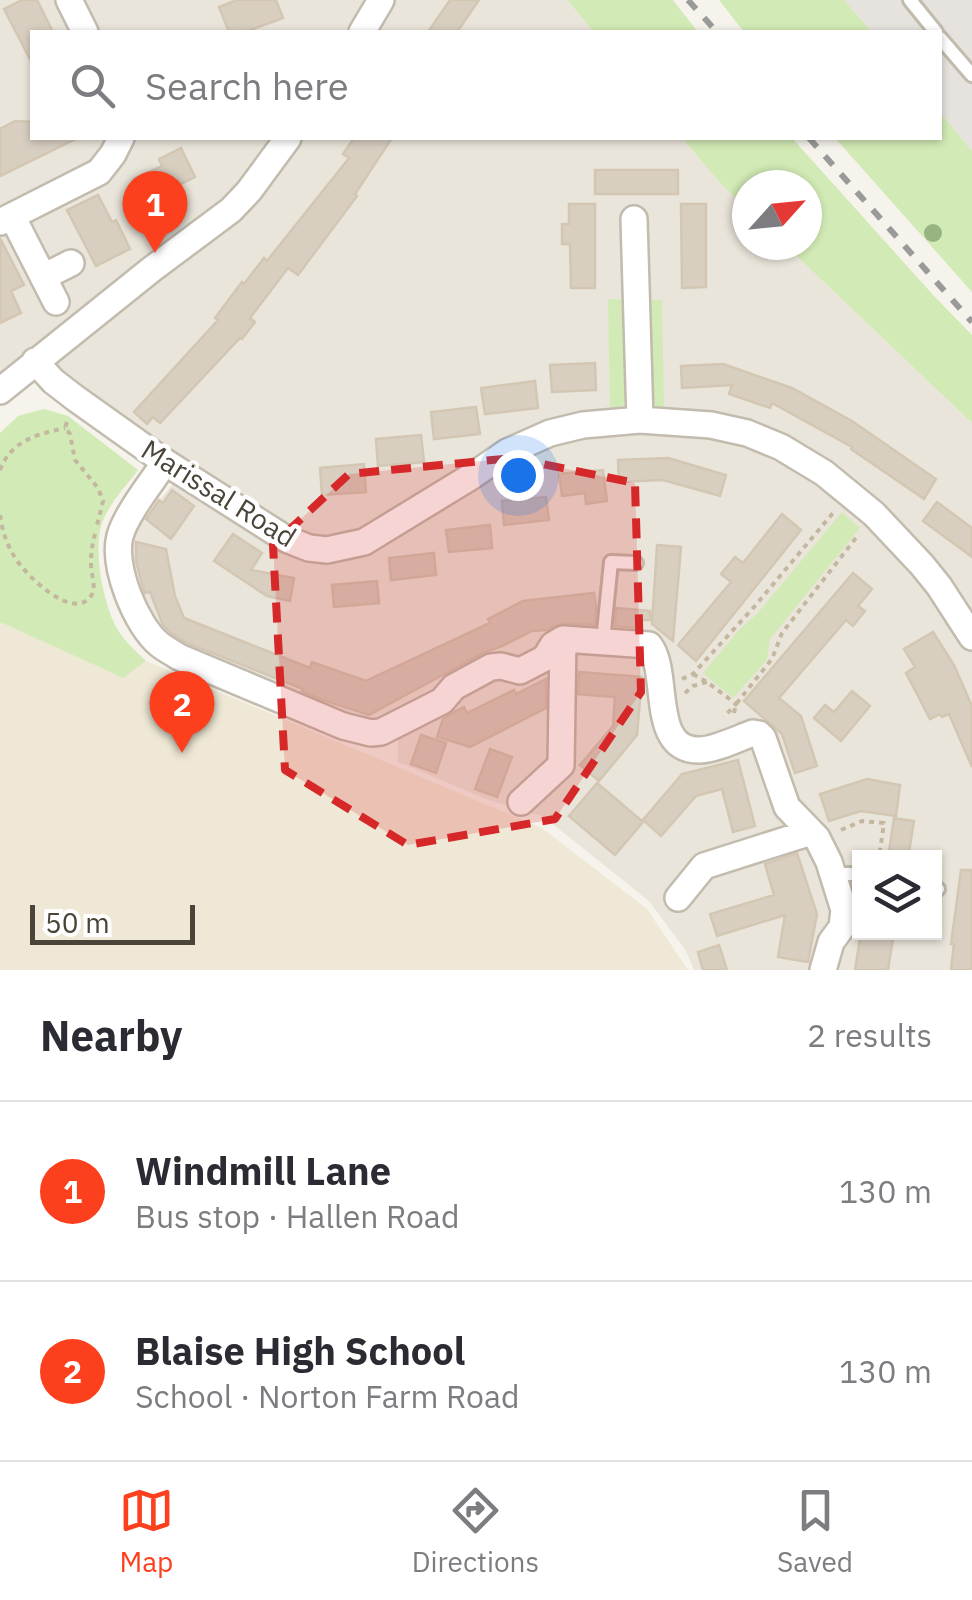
<!DOCTYPE html>
<meta charset="utf-8">
<style>
body{margin:0;font-family:"IBM Plex Sans",sans-serif;background:#f7f7f7;color:#2b2b33}
.controls{position:absolute;right:30px;bottom:30px;display:grid;overflow:hidden;border-radius:0px;box-shadow:0 2px 8px #0004}
.controls button{width:90px;height:90px;display:grid;place-items:center;padding:0;border:0;border-bottom:2px solid #e1e1e2;background:#fff;color:#2b2b33;font:50px sans-serif}
.compass{position:absolute;left:732px;top:170px;width:90px;height:90px;border-radius:50%;background:#fff;box-shadow:0 2px 8px #0004;rotate:63deg}
.scale{position:absolute;left:30px;bottom:25px;width:165px;box-sizing:border-box;padding-left:10px;border:5px solid #4b4439;border-top:0;font-size:28px;line-height:35px;white-space:nowrap;color:#4b4439;-webkit-text-stroke:8px #fff;paint-order:stroke}
.you{position:absolute;left:518px;top:475px;width:35px;height:35px;margin:-25px;border:8px solid #fff;border-radius:50%;background:#1a73e8;box-shadow:0 0 0 15px #1a73e833}
.badge{display:grid;place-items:center;width:65px;height:65px;border-radius:50%;background:#fc3f1d;color:#fff;font-size:32px;font-weight:700}
.pin{position:absolute;translate:-50% -82px;filter:drop-shadow(0 2px 5px #0008)}
.pin::after{content:'';position:absolute;top:52px;width:35px;height:30px;background:inherit;clip-path:polygon(0 0,100% 0,50% 100%)}
.list{margin:0;padding:0;list-style:none}
h2{display:flex;justify-content:space-between;align-items:center;height:130px;margin:0;padding:0 40px;font-size:42px}
h2 small{font-size:32px;font-weight:400;color:#7c7c81}
.list li{display:grid;grid-template-columns:65px 1fr auto;gap:30px;align-items:center;box-sizing:border-box;height:180px;padding:0 40px;border-top:2px solid #e1e1e2}
.list b{display:block;font-size:38px;white-space:nowrap}
.list p{margin:0;font-size:32px;white-space:nowrap;color:#7c7c81}
.list em{font-size:32px;font-style:normal;color:#7c7c81}
.icon{flex:none;width:55px;height:55px;fill:none;stroke:currentColor;stroke-width:2;stroke-linecap:round;stroke-linejoin:round}
.map{position:relative;flex:none;width:972px;height:970px;overflow:hidden}
.search{position:absolute;background:#fff;box-shadow:0 2px 8px #0004;left:30px;right:30px;top:30px;height:110px;display:flex;align-items:center;gap:25px;box-sizing:border-box;padding:0 35px;border-radius:0px;color:#7c7c81;font-size:38px}
.sheet{height:490px;background:#fff}
nav{display:flex;justify-content:space-around;align-items:center;box-sizing:border-box;height:140px;border-top:2px solid #e1e1e2;background:#fff;font-size:28px;color:#7c7c81}
nav a{display:grid;justify-items:center;gap:5px}
nav .on{color:#fc3f1d}
.map>svg:first-child{display:block}
.residential{fill:#eae5da;fill-rule:evenodd}
.industrial{fill:#e6e2dd}
.education{fill:#efe8d6}
.green{fill:#d2eab5}
.building{fill:#d8cfc1;stroke:#d3c7b4;stroke-width:2.5}
.lines{fill:none;stroke-linecap:round;stroke-linejoin:round}
.service-casing{stroke:#c2bbae;stroke-width:18}
.minor-casing{stroke:#c2bbae;stroke-width:30}
.path{stroke:#c4b79f;stroke-width:4;stroke-dasharray:5 5;stroke-linecap:butt}
.service{stroke:#fff;stroke-width:12}
.minor{stroke:#fff;stroke-width:25}
.rail{stroke:#9a9a9a;stroke-width:6;stroke-dasharray:12 12;stroke-linecap:butt}
.tree{fill:#97b381}
.marked{fill:#d62828;fill-opacity:0.2;stroke:#d62828;stroke-width:8;stroke-dasharray:20 12;stroke-linejoin:round}
.labels{text-anchor:middle;dominant-baseline:central;stroke-width:9;stroke-linejoin:round;paint-order:stroke}
.street-label{font-size:28px;fill:#4b4439;stroke:#fff}
</style>
<div class="map">
<svg width="972" height="970" viewBox="0 0 972 970">
<rect width="100%" height="100%" fill="#f6f3ec"/>
<path class="residential" d="M 0,0 L 567,0 L 594,32 L 32,32 L 32,138 L 682,138 L 720,183 L 747,208 L 747,245 L 785,245 L 972,423 L 972,970 L 694,970 L 686,951 L 649,901 L 544,817 L 486,799 L 398,762 L 398,711 L 367,723 L 163,640 L 137,604 L 126,563 L 136,529 L 190,463 L 32,349 L 0,377 ZM 860,858 L 934,858 L 934,932 L 860,932 Z"/>
<path class="industrial" d="M 844,0 L 972,0 L 972,151 L 940,112 L 940,32 L 872,32 Z"/>
<path class="education" d="M 0,622 L 123,678 L 146,661 L 542,828 L 647,909 L 688,970 L 0,970 Z"/>
<path class="green" d="M 567,0 L 673,0 L 698,32 L 594,32 Z
M 719,0 L 844,0 L 872,32 L 744,32 Z
M 940,112 L 972,151 L 972,292 L 835,138 L 940,138 Z
M 682,138 L 792,138 L 934,296 L 972,335 L 972,423 L 785,245 L 807,245 L 807,185 L 747,185 L 747,208 L 720,183 Z
M 608,299 L 629,300 L 631,394 C 626,405 622,408 610,408 Z
M 650,300 L 662,300 L 664,408 L 656,406 L 651,398 Z
M 44,409 L 68,416 L 138,470 C 125,488 104,508 100,531 C 95,559 103,599 115,625 C 121,638 136,651 146,661 L 123,678 L 0,622 L 0,433 L 18,416 Z
M 842,512 L 860,528 L 770,639 L 767,660 L 733,698 L 703,673 L 740,629 L 757,614 Z"/>
<path class="building" d="M 22,0 L 37,0 L 53,32 L 32,32 L 32,63 L 4,9 Z
M 237,0 L 276,0 L 283,18 L 245,32 L 229,32 L 219,7 Z
M 450,0 L 479,0 L 457,32 L 428,32 Z
M 15,121 L 32,122 L 32,138 L 78,138 L 0,176 L 0,129 Z
M 354,138 L 392,138 L 355,194 L 357,196 L 298,275 L 288,268 L 250,318 L 255,322 L 242,339 L 240,338 L 160,423 L 153,417 L 147,424 L 134,412 L 218,320 L 215,318 L 242,282 L 244,284 L 264,258 L 267,261 L 290,232 L 349,158 L 343,154 Z
M 181,148 L 195,177 L 167,191 L 170,198 L 148,208 L 134,179 L 162,166 L 159,159 Z
M 595,170 L 678,170 L 678,194 L 595,194 Z
M 98,195 L 112,222 L 116,220 L 130,249 L 96,266 L 67,210 Z
M 569,204 L 595,204 L 595,288 L 571,288 L 570,244 L 562,244 L 562,224 L 569,224 Z
M 681,204 L 706,204 L 706,287 L 682,288 Z
M 0,238 L 24,285 L 11,291 L 21,313 L 0,323 Z
M 595,363 L 596,390 L 552,392 L 550,365 Z
M 723,364 L 792,388 L 852,421 L 936,479 L 924,499 L 851,449 L 852,447 L 772,403 L 770,408 L 729,394 L 732,385 L 682,388 L 681,366 Z
M 535,381 L 538,408 L 485,414 L 481,388 Z
M 476,407 L 480,434 L 434,439 L 431,412 Z
M 421,435 L 424,462 L 378,466 L 376,439 Z
M 668,458 L 726,475 L 720,496 L 663,480 L 619,482 L 618,460 Z
M 364,464 L 366,492 L 322,495 L 320,468 Z
M 603,470 L 607,501 L 586,504 L 585,493 L 562,496 L 559,474 Z
M 172,490 L 194,506 L 171,539 L 146,519 L 159,500 L 163,503 Z
M 546,497 L 549,520 L 504,525 L 502,501 Z
M 937,502 L 972,528 L 972,557 L 923,521 Z
M 782,514 L 801,530 L 696,661 L 678,645 L 731,582 L 721,574 L 735,557 L 743,563 Z
M 490,525 L 492,548 L 449,552 L 446,530 Z
M 233,534 L 262,553 L 251,570 L 294,578 L 290,601 L 267,596 L 214,561 Z
M 136,542 L 166,549 L 175,596 L 184,618 L 310,668 L 312,662 L 366,681 L 490,623 L 488,619 L 523,601 L 594,593 L 596,606 L 595,625 L 562,623 L 547,630 L 532,631 L 502,646 L 483,653 L 369,715 L 320,699 L 302,691 L 303,689 L 187,643 L 171,633 L 163,625 L 150,592 L 145,593 L 143,588 L 136,561 Z
M 657,545 L 681,547 L 673,641 L 652,624 Z
M 434,553 L 436,575 L 391,580 L 389,558 Z
M 853,573 L 872,589 L 858,606 L 865,611 L 853,626 L 846,620 L 779,698 L 801,716 L 817,766 L 795,773 L 782,734 L 744,701 Z
M 377,581 L 379,603 L 334,607 L 332,585 Z
M 616,608 L 650,611 L 650,620 L 642,620 L 641,628 L 615,626 Z
M 933,632 L 954,665 L 972,706 L 972,767 L 949,714 L 942,717 L 940,714 L 930,719 L 906,673 L 915,667 L 904,649 Z
M 579,672 L 642,677 L 637,735 L 599,781 L 580,765 L 613,726 L 615,697 L 578,694 Z
M 546,679 L 546,708 L 470,747 L 437,737 L 443,719 L 452,713 L 464,707 L 467,713 L 514,690 L 516,694 Z
M 852,691 L 870,706 L 841,741 L 814,718 L 825,705 L 834,712 Z
M 421,735 L 446,743 L 436,773 L 411,764 Z
M 490,749 L 512,757 L 497,797 L 475,789 Z
M 738,760 L 755,826 L 733,832 L 722,789 L 696,796 L 661,836 L 643,820 L 682,774 Z
M 867,779 L 900,785 L 896,816 L 861,811 L 829,821 L 820,794 Z
M 597,783 L 643,822 L 615,855 L 569,816 Z
M 894,818 L 914,821 L 908,858 L 888,858 Z
M 797,853 L 817,914 L 808,962 L 778,957 L 785,915 L 717,936 L 710,914 L 774,895 L 765,864 Z
M 961,870 L 972,870 L 972,970 L 951,970 L 954,944 L 951,944 Z
M 861,932 L 894,932 L 888,970 L 855,970 Z
M 719,945 L 727,970 L 703,970 L 698,952 Z"/>
<g class="lines">
<g class="service-casing">
<path id="service" d="M 910,0 L 936,32
M 940,38 L 972,75
M 603,641 L 611,562 L 636,563
M 833,874 L 860,874
M 934,888 L 938,889"/>
</g>
<g class="minor-casing">
<path id="minor" d="M 69,0 L 85,32
M 362,32 L 381,0
M 12,216 L 56,302
M 634,219 L 640,420
M 0,222 L 99,172 L 113,154 L 121,138
M 43,277 L 71,263
M 35,361 L 53,381 L 75,398 L 165,462 L 286,539 L 309,548 L 327,550 L 364,542 L 472,476 L 507,452 L 550,433 L 583,425 L 640,420 L 711,425 L 747,433 L 781,447 L 824,473 L 874,514 L 922,565 L 939,586 L 972,637
M 0,391 L 152,269 L 231,210 L 249,191 L 288,138
M 165,462 C 152,482 126,514 120,536 C 112,566 136,625 159,644 C 165,649 173,653 179,657 L 343,726 L 371,733 L 381,732 L 442,701 L 454,687 L 491,667 L 501,666 L 520,671 L 545,658 L 553,645 L 563,639 L 649,645 C 671,672 648,751 700,750 C 714,750 739,738 753,733 L 759,734 L 763,738 L 787,807 L 817,838 L 829,862 L 844,910 L 842,927 L 831,942 L 823,970
M 521,802 L 561,765 L 563,639
M 678,898 L 704,866 L 811,832"/>
</g>
<path class="path" d="M 67,422 L 65,428 L 70,434 L 75,460 L 98,488 L 103,501 L 97,525
M 0,470 C 11,441 37,434 65,428
M 0,515 C 2,530 7,546 16,559 C 26,575 73,622 91,596 C 97,587 91,575 91,565 C 91,554 92,545 95,534
M 693,674 L 707,682 L 736,704 L 724,717
M 682,679 L 693,674 L 754,607 L 833,513
M 685,693 L 693,686 L 707,682
M 734,713 L 736,704 L 772,659 L 782,633 L 859,534
M 841,830 L 862,821 L 884,823 L 879,858"/>
<use href="#service" class="service"/>
<use href="#minor" class="minor"/>
<path class="rail" d="M 688,0 L 717,32
M 809,138 L 972,322"/>
</g>
<circle class="tree" cx="933" cy="233" r="9"/>
<path class="marked" d="M 513,458 L 635,483 L 641,692 L 555,819 L 408,845 L 285,770 L 273,545 L 349,474 Z"/>
<g class="labels">
<g class="street-label">
<text transform="translate(219 493) rotate(32)">Marissal Road</text>
</g>
</g>
</svg>
<div class="controls">
<button><svg class="icon" aria-label="layers" viewBox="0 0 24 24"><path d="M12 4l9 5-9 5-9-5zM3 14l9 5 9-5"/></svg></button>
</div>
<svg class="compass" viewBox="-18 -18 36 36"><path d="M0-13l5 13h-10z" fill="#e53935"/><path d="M0 13l5-13h-10z" fill="#7c7c81"/></svg>
<div class="scale">50 m</div>
<div class="you"></div>
<div class="pin badge" style="left:155px;top:253px">1</div>
<div class="pin badge" style="left:182px;top:753px">2</div>
<div class="search"><svg class="icon" aria-label="search" viewBox="0 0 24 24"><circle cx="10" cy="10" r="6"/><path d="M15 15l6 6"/></svg>Search here</div>
</div>
<section class="sheet">
<h2>Nearby<small>2 results</small></h2>
<ul class="list">
<li><span class="badge">1</span><div><b>Windmill Lane</b><p>Bus stop · Hallen Road</p></div><em>130 m</em></li>
<li><span class="badge">2</span><div><b>Blaise High School</b><p>School · Norton Farm Road</p></div><em>130 m</em></li>
</ul>
</section>
<nav>
<a class="on"><svg class="icon" aria-label="map" viewBox="0 0 24 24"><path d="M3 6l6-2 6 2 6-2v14l-6 2-6-2-6 2zM9 4v14M15 6v14"/></svg>Map</a>
<a><svg class="icon" aria-label="directions" viewBox="0 0 24 24"><path d="M12 3l9 9-9 9-9-9zM9 14v-3h6M13 9l2 2-2 2"/></svg>Directions</a>
<a><svg class="icon" aria-label="saved" viewBox="0 0 24 24"><path d="M7 4h10v16l-5-4-5 4z"/></svg>Saved</a>
</nav>
